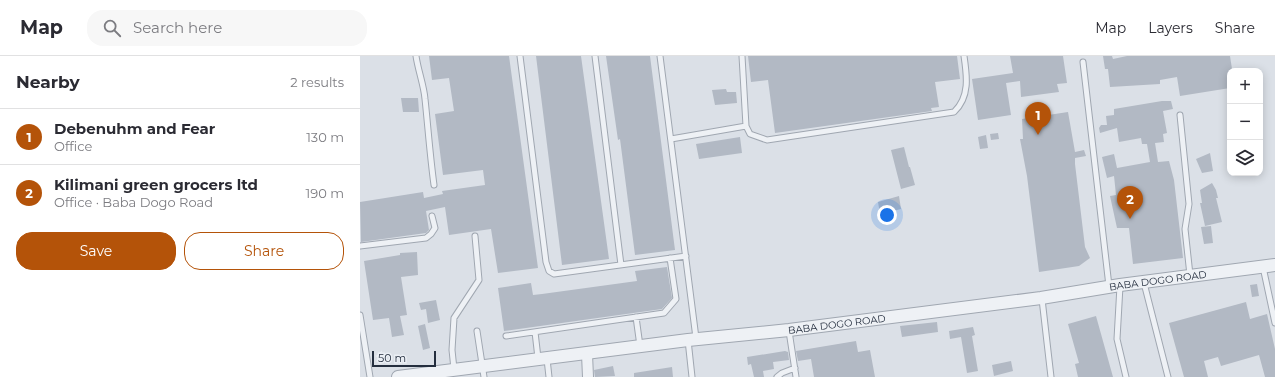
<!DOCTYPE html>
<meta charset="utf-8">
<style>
body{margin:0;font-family:Montserrat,sans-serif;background:#f7f7f7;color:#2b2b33}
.controls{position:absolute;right:12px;top:12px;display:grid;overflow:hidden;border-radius:8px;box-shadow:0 2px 10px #0003}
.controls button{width:36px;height:36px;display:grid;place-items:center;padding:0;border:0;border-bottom:1px solid #e1e1e2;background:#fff;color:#2b2b33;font:20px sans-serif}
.scale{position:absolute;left:12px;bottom:10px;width:64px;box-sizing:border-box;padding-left:4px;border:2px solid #242e3e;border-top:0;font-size:11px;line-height:14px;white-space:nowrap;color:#242e3e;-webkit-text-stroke:3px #ebeff5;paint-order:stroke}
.you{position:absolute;left:527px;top:159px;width:14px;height:14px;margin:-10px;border:3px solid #fff;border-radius:50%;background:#1a73e8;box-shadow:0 0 0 6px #1a73e833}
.badge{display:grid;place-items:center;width:26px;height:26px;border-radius:50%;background:#b45309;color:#fff;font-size:13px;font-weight:700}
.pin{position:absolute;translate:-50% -33px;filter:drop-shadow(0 1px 2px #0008)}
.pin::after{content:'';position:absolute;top:21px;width:14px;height:12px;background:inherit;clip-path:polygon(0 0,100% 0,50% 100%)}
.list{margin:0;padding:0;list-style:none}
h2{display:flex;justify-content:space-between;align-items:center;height:52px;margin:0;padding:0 16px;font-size:17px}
h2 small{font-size:13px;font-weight:400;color:#7c7c81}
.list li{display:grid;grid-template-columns:26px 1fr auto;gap:12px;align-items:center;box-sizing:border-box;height:56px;padding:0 16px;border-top:1px solid #e1e1e2}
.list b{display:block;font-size:15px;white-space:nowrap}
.list p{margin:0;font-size:13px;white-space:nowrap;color:#7c7c81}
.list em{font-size:13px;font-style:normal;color:#7c7c81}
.actions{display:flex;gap:8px;padding:12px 16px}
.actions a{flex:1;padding:9px 0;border:1px solid #b45309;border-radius:16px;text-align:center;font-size:14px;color:#b45309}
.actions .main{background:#b45309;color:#fff}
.icon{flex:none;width:22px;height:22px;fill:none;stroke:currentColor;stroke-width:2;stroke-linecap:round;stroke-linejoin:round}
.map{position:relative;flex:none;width:915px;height:321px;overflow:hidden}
header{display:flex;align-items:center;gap:24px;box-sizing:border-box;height:56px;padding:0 20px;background:#fff;border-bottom:1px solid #e1e1e2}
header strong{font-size:19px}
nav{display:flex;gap:22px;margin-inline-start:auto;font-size:14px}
.search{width:280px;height:36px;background:#f7f7f7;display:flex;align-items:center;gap:10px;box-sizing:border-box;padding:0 14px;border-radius:16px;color:#7c7c81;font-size:15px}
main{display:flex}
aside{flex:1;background:#fff}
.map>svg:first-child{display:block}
.building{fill:#b2b9c4}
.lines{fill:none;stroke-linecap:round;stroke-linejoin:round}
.service-casing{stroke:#a0a7b1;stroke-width:7}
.minor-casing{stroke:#a0a7b1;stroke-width:12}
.tertiary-casing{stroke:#a0a7b1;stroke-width:14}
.service{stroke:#eef1f5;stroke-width:5}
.minor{stroke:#eef1f5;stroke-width:10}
.tertiary{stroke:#eef1f5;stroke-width:12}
.labels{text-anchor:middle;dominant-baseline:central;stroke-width:3.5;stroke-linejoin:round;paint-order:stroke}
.street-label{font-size:10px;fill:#242e3e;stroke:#ebeff5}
</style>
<header>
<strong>Map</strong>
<div class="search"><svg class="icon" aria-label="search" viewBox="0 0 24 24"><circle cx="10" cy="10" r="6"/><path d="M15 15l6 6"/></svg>Search here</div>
<nav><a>Map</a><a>Layers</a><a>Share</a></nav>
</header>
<main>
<aside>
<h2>Nearby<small>2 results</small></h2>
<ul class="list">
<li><span class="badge">1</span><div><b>Debenuhm and Fear</b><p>Office</p></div><em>130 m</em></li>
<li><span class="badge">2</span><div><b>Kilimani green grocers ltd</b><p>Office · Baba Dogo Road</p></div><em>190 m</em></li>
</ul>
<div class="actions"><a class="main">Save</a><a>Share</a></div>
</aside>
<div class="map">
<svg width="915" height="321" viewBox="0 0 915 321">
<rect width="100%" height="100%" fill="#dbe0e7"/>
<path class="building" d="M 69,0 L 149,0 L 178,212 L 138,217 L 131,173 L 89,179 L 85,151 L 66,155 L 69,174 L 66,177 L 1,186 L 0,146 L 63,136 L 64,142 L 83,138 L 82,135 L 125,129 L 123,114 L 83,119 L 75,58 L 94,55 L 89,22 L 72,24 Z
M 176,0 L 221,0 L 249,203 L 202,209 Z
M 246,0 L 290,0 L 315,194 L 275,199 L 260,83 L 258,84 Z
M 388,0 L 597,0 L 600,23 L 575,26 L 579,51 L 571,52 L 572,55 L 415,77 L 408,24 L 391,26 Z
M 650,0 L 703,0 L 707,27 L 697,28 L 699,36 L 661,41 L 660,25 L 646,27 L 651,59 L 618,64 L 612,23 L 653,17 Z
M 743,0 L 752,0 L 753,3 L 767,0 L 870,0 L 872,13 L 870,14 L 870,32 L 820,40 L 817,21 L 800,24 L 800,28 L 750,31 L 748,13 L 745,13 Z
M 366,33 L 367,36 L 376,36 L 377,47 L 355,49 L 352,34 Z
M 41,42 L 58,42 L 59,56 L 43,56 Z
M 802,45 L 811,45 L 813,53 L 803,55 L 807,77 L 803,78 L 804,86 L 795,87 L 798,106 L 809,105 L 814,124 L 823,202 L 773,208 L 769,172 L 757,172 L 750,140 L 756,139 L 754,120 L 747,122 L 742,101 L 754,98 L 757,112 L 790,106 L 787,88 L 782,88 L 781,82 L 759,86 L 757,72 L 740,77 L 739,72 L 741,69 L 747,69 L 746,60 L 754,59 L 754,53 Z
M 708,56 L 715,96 L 724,94 L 726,100 L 715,102 L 715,108 L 725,191 L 730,202 L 719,210 L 679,216 L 667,120 L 660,83 L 663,83 L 662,63 Z
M 638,77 L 639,83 L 631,84 L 630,78 Z
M 626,79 L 628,92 L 620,93 L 618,81 Z
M 380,81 L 382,97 L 339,103 L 336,88 Z
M 544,91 L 549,111 L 550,111 L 555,129 L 541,133 L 531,94 Z
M 850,97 L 853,115 L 842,117 L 836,103 Z
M 852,127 L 856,134 L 858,142 L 856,142 L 862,166 L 845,170 L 840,147 L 842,147 L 840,134 Z
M 539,140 L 541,153 L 520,158 L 518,146 Z
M 851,170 L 853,187 L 844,188 L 841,171 Z
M 57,196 L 58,219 L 41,221 L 47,259 L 40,260 L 44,279 L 32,281 L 29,262 L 13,264 L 4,205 L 40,199 L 40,197 Z
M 307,211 L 312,242 L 302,253 L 144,275 L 138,232 L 171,227 L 173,239 L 182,238 L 277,225 L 275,215 Z
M 897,228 L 899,240 L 892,241 L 890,229 Z
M 76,244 L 80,264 L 68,267 L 66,253 L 61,254 L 59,247 Z
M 886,246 L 890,263 L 907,258 L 915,293 L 915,321 L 905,321 L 899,299 L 861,310 L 858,301 L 844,305 L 848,321 L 824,321 L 809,267 Z
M 736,260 L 753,321 L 718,321 L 715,308 L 719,307 L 708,268 Z
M 577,266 L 578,276 L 542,281 L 540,270 Z
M 65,268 L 70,292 L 63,294 L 58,270 Z
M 613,271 L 615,279 L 612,280 L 618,315 L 607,317 L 601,281 L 590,283 L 589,275 Z
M 496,285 L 498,296 L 510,294 L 515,321 L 454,321 L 451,303 L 438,305 L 436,295 Z
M 425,295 L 428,296 L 429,304 L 413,306 L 414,313 L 403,315 L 404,321 L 394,321 L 391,308 L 388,309 L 387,301 Z
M 651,305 L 653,315 L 634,320 L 632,309 Z
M 253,310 L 255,320 L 235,321 L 234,314 Z
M 312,311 L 313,321 L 274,321 L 274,317 Z"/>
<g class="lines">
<g class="service-casing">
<path id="service" d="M 56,0 C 58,14 64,30 65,43 C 68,71 70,100 74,129
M 160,0 L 186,206 L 189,215 L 194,218 L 326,200
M 235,0 L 261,209
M 300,0 L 336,282
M 382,0 L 386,70 L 390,78 L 407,84 L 594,56 C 610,41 607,20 604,0
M 723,6 L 749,230
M 820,59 L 829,148 L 825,173 L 830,219
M 311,83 L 386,70
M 0,190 L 66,182 L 71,178 L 75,172 L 72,160
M 903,211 L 915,267
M 784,227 L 808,321
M 760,230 L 757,283 L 766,321
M 682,243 L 691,321
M 0,259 L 10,321
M 276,261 L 280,290
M 117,275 L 124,321
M 429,275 L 436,321
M 175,276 L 178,302
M 146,280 L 304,257 L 316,243 L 310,202
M 328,284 L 332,321
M 187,303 L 189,321
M 94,313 L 92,294 L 94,262 L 119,224 L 115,180
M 417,321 L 422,317 L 435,312"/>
</g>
<g class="minor-casing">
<path id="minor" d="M 227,298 L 228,321"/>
</g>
<g class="tertiary-casing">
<g id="tertiary">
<path id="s1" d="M 38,321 L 328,284 L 429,274 L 681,242 L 760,229 L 915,209"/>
</g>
</g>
<use href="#service" class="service"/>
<use href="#minor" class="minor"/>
<use href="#tertiary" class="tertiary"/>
</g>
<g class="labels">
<g class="street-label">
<text stroke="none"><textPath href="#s1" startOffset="766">BABA DOGO ROAD</textPath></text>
<text stroke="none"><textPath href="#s1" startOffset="442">BABA DOGO ROAD</textPath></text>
</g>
</g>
</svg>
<div class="controls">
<button>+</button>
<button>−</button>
<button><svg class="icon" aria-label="layers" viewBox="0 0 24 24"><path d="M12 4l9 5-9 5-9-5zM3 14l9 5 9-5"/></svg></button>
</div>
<div class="scale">50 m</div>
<div class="you"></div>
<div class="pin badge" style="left:678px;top:79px">1</div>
<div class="pin badge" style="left:770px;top:163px">2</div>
</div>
</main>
